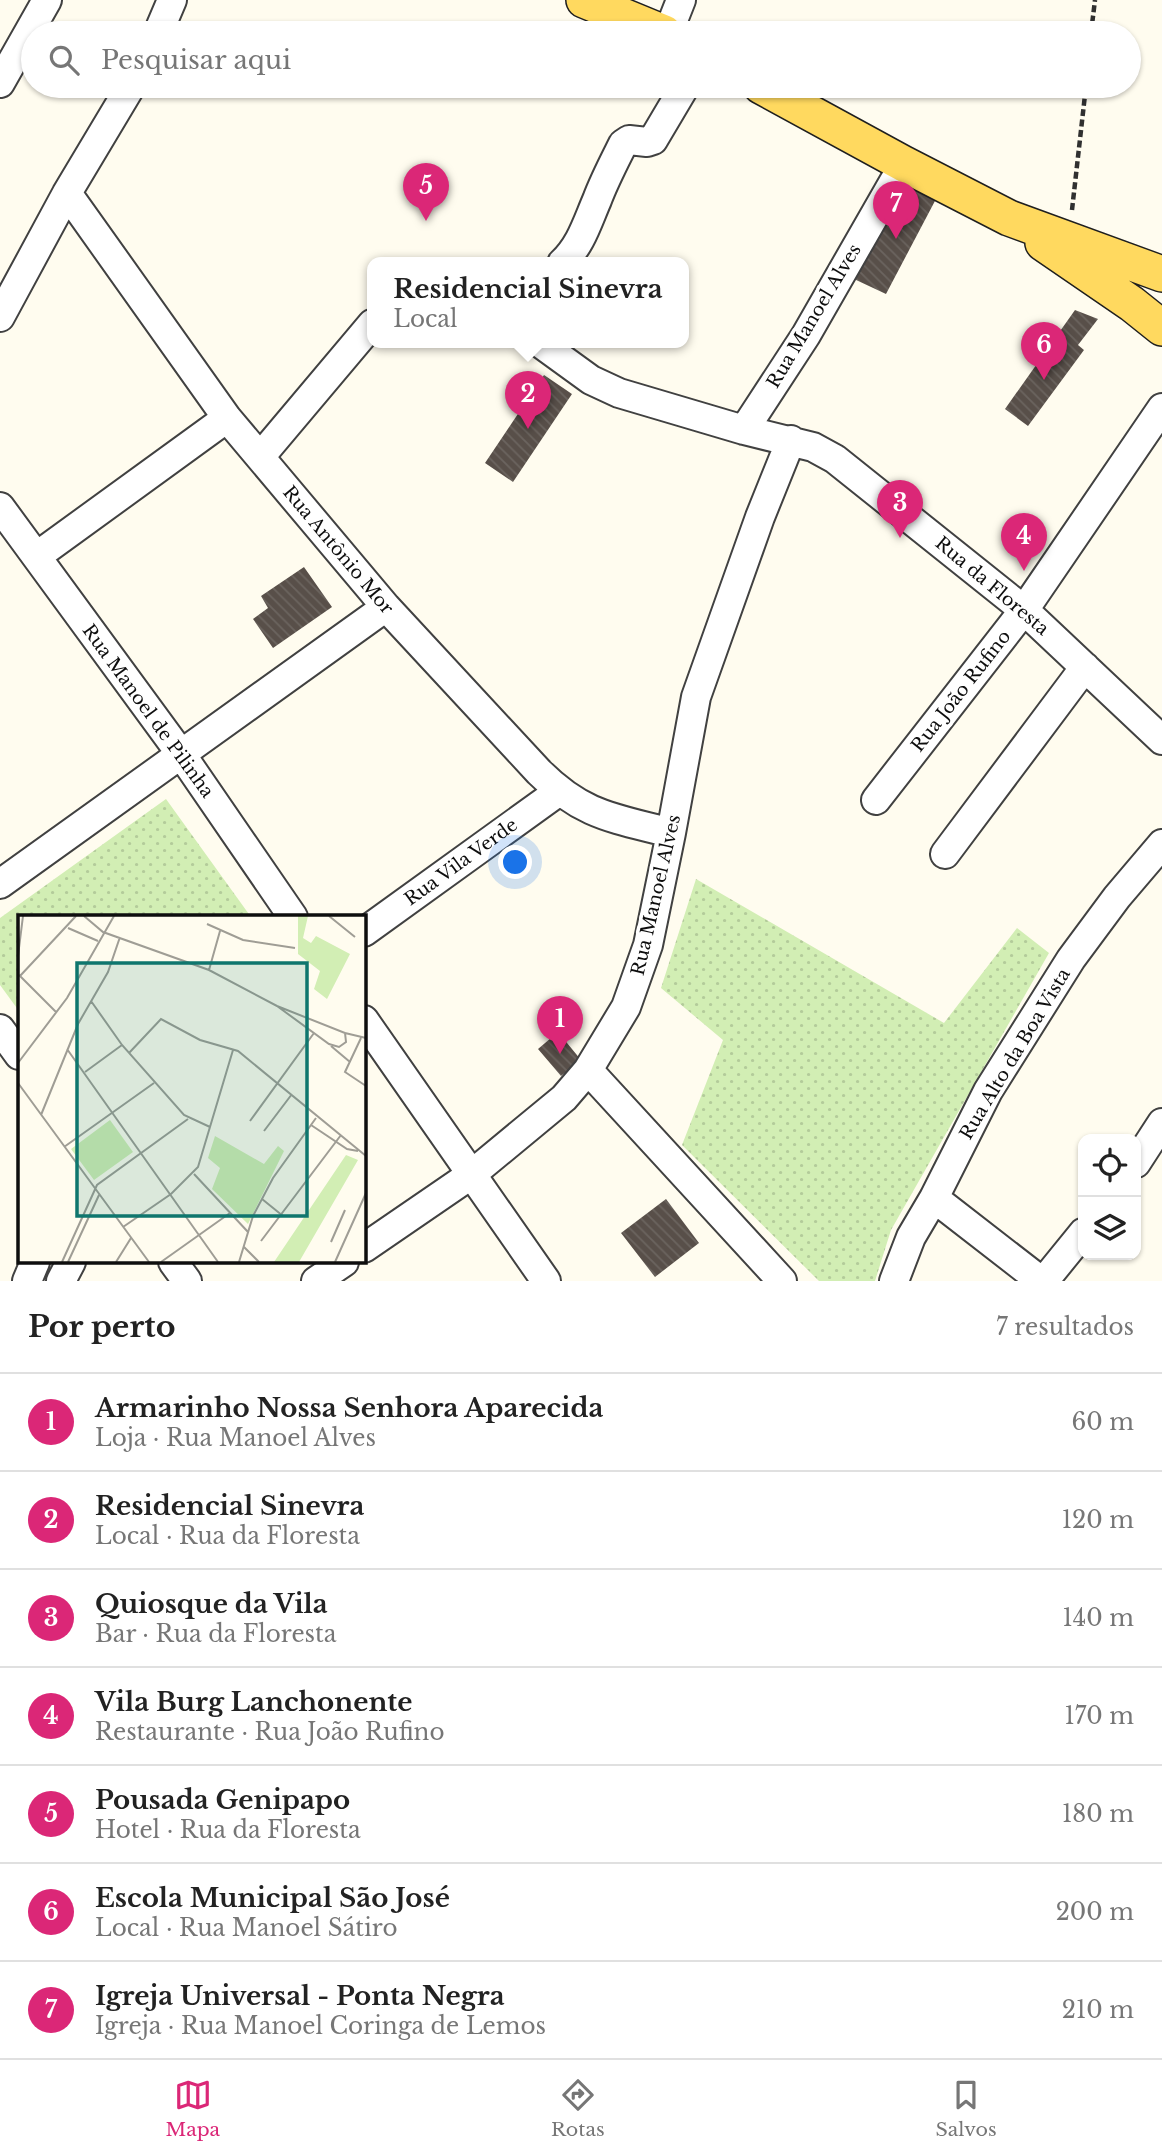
<!DOCTYPE html>
<html lang="pt">
<meta charset="utf-8">
<style>
body{margin:0;font-family:"Libre Baskerville",serif;background:#f2f2f2;color:#222}
.controls{position:absolute;right:21px;bottom:21px;display:grid;overflow:hidden;border-radius:14px;box-shadow:0 2px 5px #0004}
.controls button{width:63px;height:63px;display:grid;place-items:center;padding:0;border:0;border-bottom:2px solid #e0e0e0;background:#fff;color:#222;font:35px sans-serif}
.you{position:absolute;left:516px;top:863px;width:24px;height:24px;margin:-18px;border:5px solid #fff;border-radius:50%;background:#1a73e8;box-shadow:0 0 0 10px #1a73e833}
.badge{display:grid;place-items:center;width:46px;height:46px;border-radius:50%;background:#db2777;color:#fff;font-size:23px;font-weight:700}
.pin{position:absolute;translate:-50% -58px;filter:drop-shadow(0 2px 4px #0008)}
.pin::after{content:'';position:absolute;top:37px;width:24px;height:21px;background:inherit;clip-path:polygon(0 0,100% 0,50% 100%)}
.popup{position:absolute;left:367px;top:257px;width:322px;height:91px;box-sizing:border-box;display:grid;place-content:center;border-radius:14px;background:#fff;filter:drop-shadow(0 2px 5px #0005);font-size:23px;white-space:nowrap;color:#767676}
.popup b{font-size:26px;color:#222}
.popup::after{content:'';position:absolute;left:50%;top:100%;margin-left:-14px;border:14px solid transparent;border-top-color:#fff}
.list{margin:0;padding:0;list-style:none}
h2{display:flex;justify-content:space-between;align-items:center;height:91px;margin:0;padding:0 28px;font-size:30px}
h2 small{font-size:23px;font-weight:400;color:#767676}
.list li{display:grid;grid-template-columns:46px 1fr auto;gap:21px;align-items:center;box-sizing:border-box;height:98px;padding:0 28px;border-top:2px solid #e0e0e0}
.list b{display:block;font-size:26px;white-space:nowrap}
.list p{margin:0;font-size:23px;white-space:nowrap;color:#767676}
.list em{font-size:23px;font-style:normal;color:#767676}
.icon{flex:none;width:38px;height:38px;fill:none;stroke:currentColor;stroke-width:2;stroke-linecap:round;stroke-linejoin:round}
.map{position:relative;flex:none;width:1162px;height:1281px;overflow:hidden}
.search{position:absolute;background:#fff;box-shadow:0 2px 5px #0004;left:21px;right:21px;top:21px;height:77px;display:flex;align-items:center;gap:18px;box-sizing:border-box;padding:0 24px;border-radius:38px;color:#767676;font-size:26px}
.sheet{height:777px;background:#fff}
nav{display:flex;justify-content:space-around;align-items:center;box-sizing:border-box;height:98px;border-top:2px solid #e0e0e0;background:#fff;font-size:19px;color:#767676}
nav a{display:grid;justify-items:center;gap:4px}
nav .on{color:#db2777}
.map>svg:first-child{display:block}
.grass{fill:url(#grass-dots)}
.building{fill:url(#building-back-hatch)}
.lines{fill:none;stroke-linecap:round;stroke-linejoin:round}
.minor-casing{stroke:#414141;stroke-width:32}
.major-casing{stroke:#1f1f1f;stroke-width:38}
.path{stroke:#303030;stroke-width:4.5;stroke-dasharray:7 3.5;stroke-linecap:butt}
.minor{stroke:#fff;stroke-width:28}
.major{stroke:#ffd95f;stroke-width:35}
.labels{text-anchor:middle;dominant-baseline:central;stroke-width:7;stroke-linejoin:round;paint-order:stroke}
.street-label{font-size:18px;fill:#0e0e0e;stroke:#fff}
.inset-road{fill:none;stroke:#9f9d95;stroke-width:2}
.view{fill:#0f766e;fill-opacity:0.15;stroke:#0f766e;stroke-width:3.5}
.inset-edge{fill:none;stroke:#0e0e0e;stroke-width:3.5}
</style>
<div class="map">
<svg width="1162" height="1281" viewBox="0 0 1162 1281">
<defs>
<pattern id="grass-dots" width="8" height="8" patternUnits="userSpaceOnUse" patternTransform="scale(1.75)"><rect width="8" height="8" fill="#d2eeb4"/><path d="M2 2h.1M6 6h.1" fill="none" stroke="#b3cb9a" stroke-width="1.8" stroke-linecap="round"/></pattern>
<pattern id="building-back-hatch" width="6" height="6" patternUnits="userSpaceOnUse" patternTransform="scale(1.75)"><rect width="6" height="6" fill="#584f49"/><path d="M-1 5l2 2M0 0l6 6M5-1l2 2" fill="none" stroke="#6b645f"/></pattern>
</defs>
<rect width="100%" height="100%" fill="#fffcef"/>
<path class="grass" d="M 166,799 L 251,917 L 19,917 L 19,1011 L 0,985 L 0,918 Z
M 696,879 L 944,1023 L 1017,928 L 1049,953 L 891,1230 L 875,1281 L 819,1281 L 682,1145 L 723,1040 L 661,988 Z"/>
<path class="building" d="M 906,183 L 936,199 L 886,294 L 854,279 Z
M 1075,310 L 1098,319 L 1078,345 L 1084,350 L 1028,426 L 1005,409 Z
M 544,375 L 572,394 L 513,482 L 485,463 Z
M 304,567 L 332,607 L 273,648 L 253,619 L 268,608 L 261,596 Z
M 558,1032 L 581,1060 L 561,1076 L 538,1049 Z
M 666,1199 L 699,1243 L 655,1277 L 621,1233 Z"/>
<g class="lines">
<g class="minor-casing">
<path id="minor" d="M 158,33 L 172,0
M 668,33 L 681,0
M 0,83 L 47,0
M 67,193 L 227,418 L 386,607 L 539,772 C 583,816 614,818 671,833
M 562,263 C 581,245 587,223 597,200 C 604,181 614,162 623,144 L 629,140 L 647,142 L 653,140 L 685,86
M 0,317 L 67,193 L 131,86
M 540,343 L 591,380 L 619,393 L 744,430 L 813,447 L 835,459 L 1024,610 L 1162,740
M 744,430 L 806,335 L 904,164
M 260,457 L 372,324
M 0,507 L 181,754 L 293,917
M 37,556 L 227,418
M 876,800 L 1024,610 L 1162,408
M 945,854 L 1085,667
M 0,884 L 386,607
M 364,932 L 558,792
M 364,1020 L 546,1281
M 0,1029 L 19,1055
M 588,1070 L 782,1281
M 1136,1163 L 1162,1123
M 934,1198 L 1041,1281
M 364,1248 L 472,1174 L 564,1098 L 588,1070 L 626,1007 L 648,945 L 671,833 L 696,697 L 760,517 L 791,440
M 173,1262 L 187,1281
M 27,1281 L 35,1262
M 61,1281 L 71,1262
M 316,1281 L 344,1262
M 894,1281 L 911,1237 L 934,1198 L 988,1091 L 1071,959 L 1117,897 L 1162,844
M 1044,1281 L 1083,1233"/>
</g>
<g class="major-casing">
<path id="major" d="M 584,0 L 664,33
M 761,86 L 904,164 L 1009,218 L 1162,274
M 1043,243 L 1132,304 L 1162,328"/>
</g>
<path class="path" d="M 1091,33 L 1095,0
M 1072,210 L 1086,86"/>
<use href="#minor" class="minor"/>
<use href="#major" class="major"/>
</g>
<g class="labels">
<g class="street-label">
<text transform="translate(814 316) rotate(-59)">Rua Manoel Alves</text>
<text transform="translate(338 550) rotate(50)">Rua Antônio Mor</text>
<text transform="translate(992 586) rotate(40)">Rua da Floresta</text>
<text transform="translate(961 691) rotate(-52)">Rua João Rufino</text>
<text transform="translate(148 711) rotate(54)">Rua Manoel de Pilinha</text>
<text transform="translate(461 862) rotate(-36)">Rua Vila Verde</text>
<text transform="translate(656 895) rotate(-77)">Rua Manoel Alves</text>
<text transform="translate(1015 1054) rotate(-59)">Rua Alto da Boa Vista</text>
</g>
</g>
<g transform="translate(18 915)">
<rect width="348" height="348" fill="#fffcef"/>
<path d="M 280,1 L 290,1 L 285,23 L 293,28 L 298,21 L 332,39 L 309,84 L 296,74 L 302,56 L 280,39 ZM 92,205 L 115,237 L 76,265 L 53,234 ZM 197,221 L 246,249 L 260,231 L 266,236 L 230,309 L 194,274 L 202,253 L 190,243 ZM 328,240 L 340,245 L 281,347 L 256,347 Z" fill="#d2eeb4"/>
<path class="inset-road" d="M 66,1 L 85,17 L 191,55 L 259,91 L 327,118 L 328,127 L 321,132 L 311,129 L 259,91M 311,1 L 337,22M 189,9 L 225,25 L 277,33M 50,13 L 80,26M 0,41 L 5,1M 191,55 L 202,16M 1,60 L 38,97M 2,61 L 58,1M 73,86 L 104,130 L 166,200 L 192,212M 327,118 L 348,123M 343,123 L 327,157 L 348,171M 313,131 L 332,147M 49,134 L 200,347M 111,138 L 143,104 L 182,125 L 220,136 L 348,241M 0,148 L 49,83 L 96,1M 67,157 L 104,130M 0,168 L 131,347M 23,200 L 60,109 L 90,57 L 102,22M 232,206 L 296,118M 293,210 L 329,234 L 340,236M 246,216 L 274,179M 46,232 L 136,168M 176,259 L 230,317M 244,284 L 265,301M 105,312 L 153,279 L 180,252 L 215,135M 243,326 L 323,220M 313,327 L 327,295M 226,332 L 241,347M 44,347 L 79,270 L 170,204M 50,347 L 81,280M 98,347 L 113,323M 143,347 L 212,298M 221,347 L 235,301 L 255,263 L 298,203M 317,347 L 348,278"/>
<path class="view" d="M 59,48 L 289,48 L 289,301 L 59,301 Z"/>
<rect width="348" height="348" class="inset-edge"/>
</g>
</svg>
<div class="controls">
<button><svg class="icon" aria-label="locate" viewBox="0 0 24 24"><circle cx="12" cy="12" r="6"/><path d="M12 2v4M12 18v4M2 12h4M18 12h4"/></svg></button>
<button><svg class="icon" aria-label="layers" viewBox="0 0 24 24"><path d="M12 4l9 5-9 5-9-5zM3 14l9 5 9-5"/></svg></button>
</div>
<div class="you"></div>
<div class="pin badge" style="left:560px;top:1054px">1</div>
<div class="pin badge" style="left:528px;top:429px">2</div>
<div class="popup"><b>Residencial Sinevra</b>Local</div>
<div class="pin badge" style="left:900px;top:538px">3</div>
<div class="pin badge" style="left:1024px;top:571px">4</div>
<div class="pin badge" style="left:426px;top:221px">5</div>
<div class="pin badge" style="left:1044px;top:380px">6</div>
<div class="pin badge" style="left:896px;top:239px">7</div>
<div class="search"><svg class="icon" aria-label="search" viewBox="0 0 24 24"><circle cx="10" cy="10" r="6"/><path d="M15 15l6 6"/></svg>Pesquisar aqui</div>
</div>
<section class="sheet">
<h2>Por perto<small>7 resultados</small></h2>
<ul class="list">
<li><span class="badge">1</span><div><b>Armarinho Nossa Senhora Aparecida</b><p>Loja · Rua Manoel Alves</p></div><em>60 m</em></li>
<li><span class="badge">2</span><div><b>Residencial Sinevra</b><p>Local · Rua da Floresta</p></div><em>120 m</em></li>
<li><span class="badge">3</span><div><b>Quiosque da Vila</b><p>Bar · Rua da Floresta</p></div><em>140 m</em></li>
<li><span class="badge">4</span><div><b>Vila Burg Lanchonente</b><p>Restaurante · Rua João Rufino</p></div><em>170 m</em></li>
<li><span class="badge">5</span><div><b>Pousada Genipapo</b><p>Hotel · Rua da Floresta</p></div><em>180 m</em></li>
<li><span class="badge">6</span><div><b>Escola Municipal São José</b><p>Local · Rua Manoel Sátiro</p></div><em>200 m</em></li>
<li><span class="badge">7</span><div><b>Igreja Universal - Ponta Negra</b><p>Igreja · Rua Manoel Coringa de Lemos</p></div><em>210 m</em></li>
</ul>
</section>
<nav>
<a class="on"><svg class="icon" aria-label="map" viewBox="0 0 24 24"><path d="M3 6l6-2 6 2 6-2v14l-6 2-6-2-6 2zM9 4v14M15 6v14"/></svg>Mapa</a>
<a><svg class="icon" aria-label="directions" viewBox="0 0 24 24"><path d="M12 3l9 9-9 9-9-9zM9 14v-3h6M13 9l2 2-2 2"/></svg>Rotas</a>
<a><svg class="icon" aria-label="saved" viewBox="0 0 24 24"><path d="M7 4h10v16l-5-4-5 4z"/></svg>Salvos</a>
</nav>
